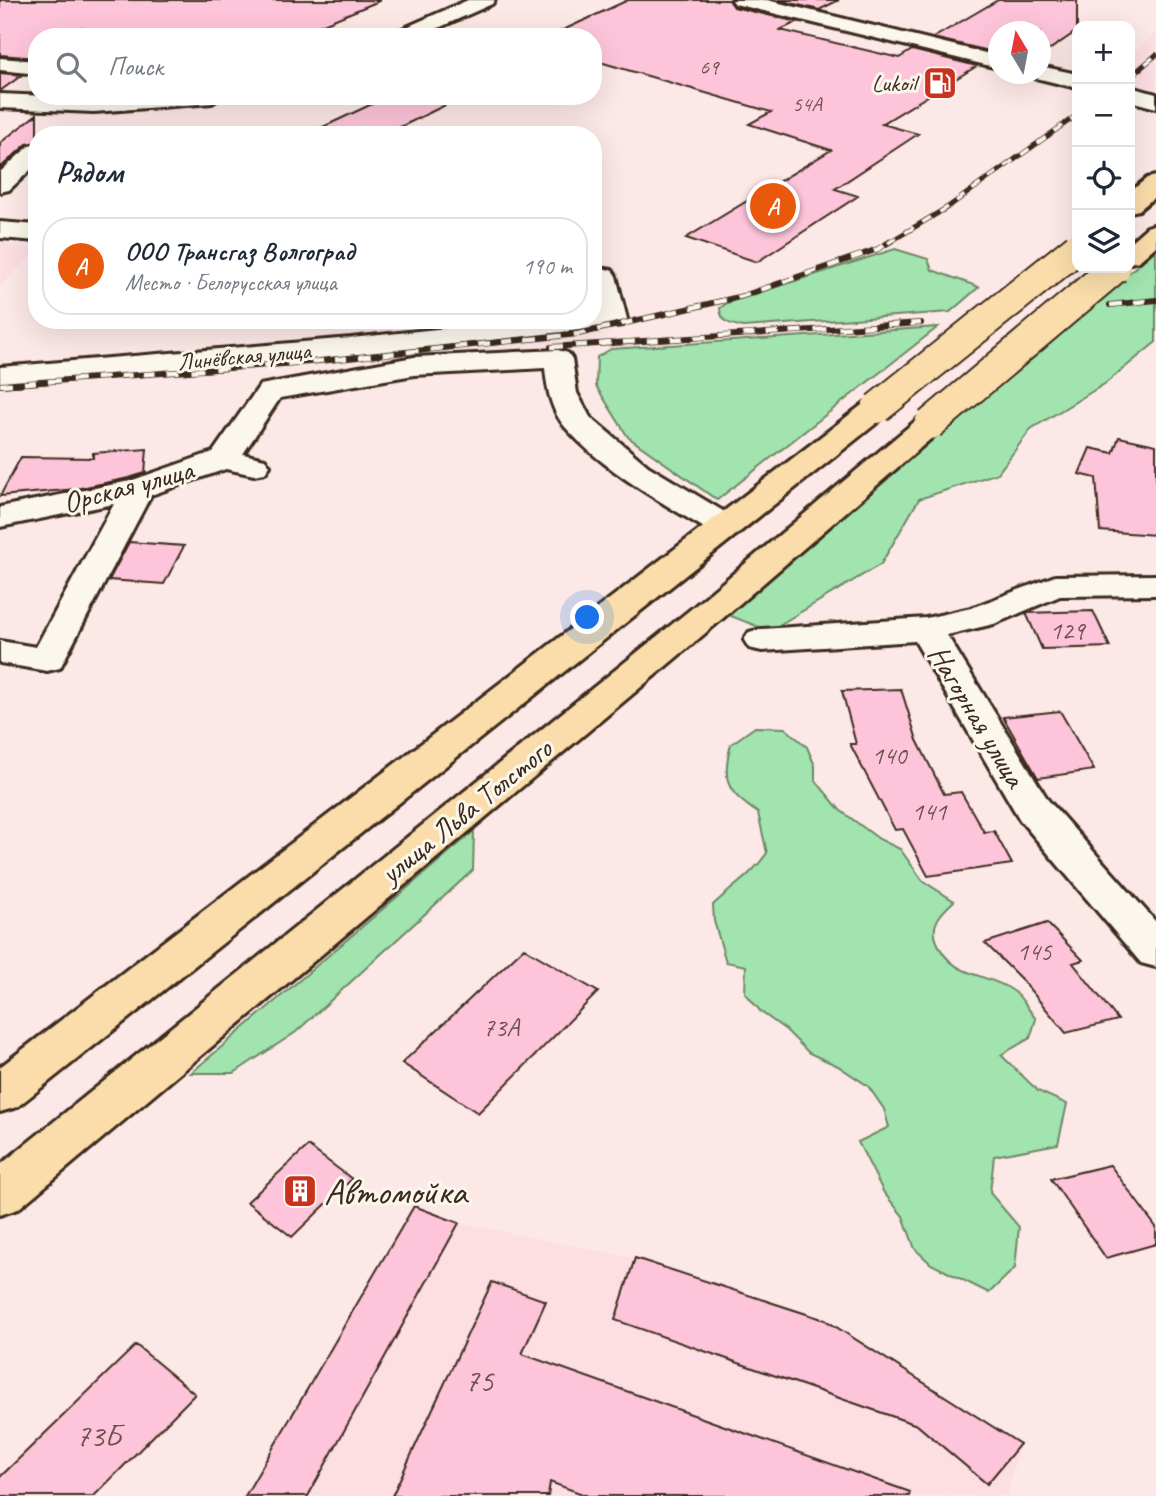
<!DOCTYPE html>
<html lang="ru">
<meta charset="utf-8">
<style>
body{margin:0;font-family:Caveat,sans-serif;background:#f6f6f7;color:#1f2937}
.controls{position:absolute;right:21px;top:21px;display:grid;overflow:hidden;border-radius:14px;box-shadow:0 7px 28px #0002}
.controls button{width:63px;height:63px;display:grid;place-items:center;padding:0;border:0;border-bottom:2px solid #e0e1e3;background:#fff;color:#1f2937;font:35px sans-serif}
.compass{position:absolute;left:988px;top:21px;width:63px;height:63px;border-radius:50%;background:#fff;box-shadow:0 7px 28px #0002;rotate:350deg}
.you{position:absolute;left:588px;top:618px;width:24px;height:24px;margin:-18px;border:5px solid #fff;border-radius:50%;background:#1a73e8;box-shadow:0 0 0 10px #1a73e833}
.badge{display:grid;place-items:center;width:46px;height:46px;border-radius:50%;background:#ea580c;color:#fff;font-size:23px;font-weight:700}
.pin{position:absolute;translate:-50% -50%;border:4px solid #fff;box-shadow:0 2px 7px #0006}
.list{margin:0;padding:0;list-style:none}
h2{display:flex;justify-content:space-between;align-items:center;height:91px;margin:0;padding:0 28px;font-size:30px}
h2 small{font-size:23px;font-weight:400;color:#747a83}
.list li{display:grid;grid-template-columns:46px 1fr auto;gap:21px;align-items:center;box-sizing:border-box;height:98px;margin:0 14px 14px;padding:0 14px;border:2px solid #e0e1e3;border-radius:28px}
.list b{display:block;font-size:26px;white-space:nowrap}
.list p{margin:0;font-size:23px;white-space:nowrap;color:#747a83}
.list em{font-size:23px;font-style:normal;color:#747a83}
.icon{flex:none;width:38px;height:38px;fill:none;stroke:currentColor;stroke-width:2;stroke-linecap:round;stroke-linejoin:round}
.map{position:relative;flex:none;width:1156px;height:1496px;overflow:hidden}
.search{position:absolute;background:#fff;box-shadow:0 7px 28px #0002;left:28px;top:28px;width:574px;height:77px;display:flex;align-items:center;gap:18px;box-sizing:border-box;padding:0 24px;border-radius:28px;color:#747a83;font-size:26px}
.panel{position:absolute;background:#fff;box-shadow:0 7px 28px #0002;left:28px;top:126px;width:574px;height:203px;border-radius:28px}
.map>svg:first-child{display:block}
.built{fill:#fddee3}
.green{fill:#a1e4af;stroke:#6e8766;stroke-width:2}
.building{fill:#fec5da;stroke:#3b2a1e;stroke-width:2}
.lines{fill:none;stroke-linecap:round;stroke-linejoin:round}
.minor-casing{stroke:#3b2a1e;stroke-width:6}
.major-casing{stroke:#3b2a1e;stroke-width:6}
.minor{fill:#fbf7ec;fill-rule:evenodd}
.major{fill:#fbddab;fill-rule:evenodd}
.rail-far1-casing{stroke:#3b2a1e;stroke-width:5}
.rail-casing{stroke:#3b2a1e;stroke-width:6}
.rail-far1{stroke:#fbf7ec;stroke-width:3.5;stroke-dasharray:10;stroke-linecap:butt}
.rail{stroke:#fbf7ec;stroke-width:4.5;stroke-dasharray:12;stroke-linecap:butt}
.major-bridge-casing{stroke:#3b2a1e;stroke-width:34;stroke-linecap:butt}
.major-bridge{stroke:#fbddab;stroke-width:30}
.labels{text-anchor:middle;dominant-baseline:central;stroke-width:6;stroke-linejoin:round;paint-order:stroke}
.far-number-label{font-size:21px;fill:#6c514d}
.far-poi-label{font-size:24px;fill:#3b2a1e;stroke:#fbf7ec;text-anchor:end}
.far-street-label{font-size:24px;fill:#3b2a1e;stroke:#fbf7ec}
.number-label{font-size:26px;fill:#6c514d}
.street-label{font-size:30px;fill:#3b2a1e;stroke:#fbf7ec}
.near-number-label{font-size:32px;fill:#6c514d}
.near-poi-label{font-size:37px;fill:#3b2a1e;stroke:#fbf7ec;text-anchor:start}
</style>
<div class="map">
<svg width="1156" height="1496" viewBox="0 0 1156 1496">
<rect width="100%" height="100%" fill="#fce8e7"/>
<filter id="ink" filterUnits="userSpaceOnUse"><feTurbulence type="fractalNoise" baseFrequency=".0143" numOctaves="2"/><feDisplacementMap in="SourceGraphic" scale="14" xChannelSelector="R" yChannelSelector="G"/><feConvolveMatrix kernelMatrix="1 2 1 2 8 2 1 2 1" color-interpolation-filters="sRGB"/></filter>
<g filter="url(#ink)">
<path class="built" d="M 1156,33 L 1156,92 L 1130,85 L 1130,55 Z
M 0,242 L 37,250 L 0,287 Z
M 414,1206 L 459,1223 L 635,1258 L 825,1320 L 1020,1444 L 1007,1496 L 251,1496 Z"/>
<path class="green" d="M 895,249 L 928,259 L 932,270 L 979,287 L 950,312 L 743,327 C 730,324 721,323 720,308 L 727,303 Z
M 1156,250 L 1156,342 L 1106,383 L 1031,429 L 998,473 L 919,499 L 881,564 L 769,631 L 723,613 Z
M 938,327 L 717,500 L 628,437 L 596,386 L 597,357 L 611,349 Z
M 755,727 L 785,728 L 807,747 L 815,766 L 815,780 L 840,810 L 879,839 L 900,849 L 923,881 L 954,901 C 942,912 929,924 937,942 C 952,978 984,972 1012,990 C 1021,995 1029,1011 1036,1019 L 1030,1038 L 1001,1055 L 1038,1091 L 1067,1104 L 1058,1144 L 994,1156 L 990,1193 L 1019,1227 L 1015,1268 L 989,1293 L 931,1264 L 915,1249 L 903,1216 L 884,1193 L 858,1142 L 889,1127 L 884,1109 L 868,1086 L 838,1066 L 809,1053 L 786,1030 L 761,1012 L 745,993 L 746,966 L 726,962 L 714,921 L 713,905 C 732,887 753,874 767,853 L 758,813 C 727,792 721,781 731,744 Z
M 474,831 L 473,870 L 296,1032 L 234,1073 L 191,1073 Z"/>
<path class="building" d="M 0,0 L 379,0 L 379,1 L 292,37 L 112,37 L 82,27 L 70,37 L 37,37 L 37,58 L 0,55 Z
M 628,0 L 729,0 L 734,7 L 797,22 L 780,30 L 899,58 L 912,50 L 977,66 L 882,124 L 918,134 L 835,189 L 858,196 L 757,262 L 686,238 L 831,150 L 749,124 L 771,112 L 593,60 L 593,37 L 548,37 Z
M 778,0 L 839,0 L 819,10 Z
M 998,0 L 1077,0 L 1077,31 L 1040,56 L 1040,32 L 998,32 L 998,53 L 933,38 Z
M 0,73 L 22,75 L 0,91 Z
M 389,96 L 464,96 L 384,135 L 306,135 Z
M 37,114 L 37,142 L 27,144 L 0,168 L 0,143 Z
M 1119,437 L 1156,445 L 1156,535 L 1100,531 L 1096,478 L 1079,474 L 1090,448 L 1113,453 Z
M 147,449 L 145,473 L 129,478 L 76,489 L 0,496 L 21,457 L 93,458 L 93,453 Z
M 129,542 L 184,546 L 164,584 L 109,580 Z
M 1093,611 L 1110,647 L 1042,649 L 1026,613 Z
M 901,689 L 917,740 L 944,794 L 961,792 L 984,832 L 994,831 L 1012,864 L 928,876 L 903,829 L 895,830 L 850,744 L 856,744 L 842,691 Z
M 1060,711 L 1094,770 L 1038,778 L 1003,717 Z
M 1047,923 L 1083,960 L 1073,963 L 1118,1020 L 1066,1033 L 1022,980 L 985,943 Z
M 524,948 L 598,992 L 478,1113 L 402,1063 Z
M 308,1146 L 352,1179 L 292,1237 L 247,1202 Z
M 1110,1165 L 1156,1227 L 1156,1244 L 1106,1258 L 1051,1179 Z
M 414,1206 L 459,1223 L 308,1496 L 245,1496 Z
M 635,1258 L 825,1320 L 1020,1444 L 987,1484 L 917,1425 L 615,1320 Z
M 492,1282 L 546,1301 L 522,1354 L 910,1492 L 909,1496 L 588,1496 L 550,1482 L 548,1496 L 392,1496 Z
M 136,1345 L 195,1394 L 94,1496 L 0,1496 L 0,1477 Z"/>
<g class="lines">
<g class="minor-casing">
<path id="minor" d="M 468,0 L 495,0 L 492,4 L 418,37 L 390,37 L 393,33 Z
M 732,0 L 767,0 L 998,56 L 998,68 L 735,4 Z
M 0,58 L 37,61 L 37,74 L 0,70 Z
M 1040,66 L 1077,74 L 1077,88 L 1032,77 L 1030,74 L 1040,74 Z
M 1130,87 L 1156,94 L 1156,108 L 1130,101 Z
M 0,94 L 94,98 L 223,96 L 212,103 L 94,112 L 0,108 Z
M 37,144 L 37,164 L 9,190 L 0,192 L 0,172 L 29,146 Z
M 0,222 L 37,225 L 37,241 L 0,238 Z
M 593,267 L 612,270 L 616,276 L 627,319 L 623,325 L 351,356 L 0,385 L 0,367 L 351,338 L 522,320 L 593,320 L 593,313 L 598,312 Z
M 558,350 L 568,353 L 572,359 L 577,393 L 590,417 L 648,466 L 738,520 L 743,527 L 738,534 L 726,537 L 714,534 C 664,503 606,473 566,428 C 551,411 547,389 545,368 L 414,375 L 280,398 L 243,454 L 265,459 L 270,466 L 265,473 L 254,475 L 226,469 L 151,495 L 60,668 L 47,671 L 0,663 L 0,641 L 36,647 L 114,504 L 0,527 L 0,507 L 130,481 L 213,452 L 260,385 L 414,357 Z
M 1156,575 L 1156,595 L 1060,596 L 994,624 L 947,635 L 1048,800 L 1156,922 L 1156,967 L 1141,963 L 1020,820 L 915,641 L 762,651 L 749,648 L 744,640 L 749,632 L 762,629 L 926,618 L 971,608 L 1055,576 Z"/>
</g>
<g class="major-casing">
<path id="major" d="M 1156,176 L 1156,196 L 1139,210 L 1130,212 L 1130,192 L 1147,178 Z
M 1156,224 L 1156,246 L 1139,261 L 1130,263 L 1130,242 L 1147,227 Z
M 877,399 L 888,402 L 892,408 L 888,414 L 17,1107 L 0,1112 L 0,1067 L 866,402 Z
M 930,415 L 941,418 L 945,424 L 941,430 L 715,625 L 18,1209 L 0,1215 L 0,1165 L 691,609 L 919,418 Z"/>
</g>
<use href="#minor" class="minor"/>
<use href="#major" class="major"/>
<g class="rail-far1-casing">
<path id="rail-far1" d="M 1130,77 L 1156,55
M 888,243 L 948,207 L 1077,115"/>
</g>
<g class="rail-casing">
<path id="rail" d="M 1110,305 L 1156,300
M 551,347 L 921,323
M 0,385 L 310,362 L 578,334 L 743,296 L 878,249 L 891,241"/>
</g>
<use href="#rail-far1" class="rail-far1"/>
<use href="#rail" class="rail"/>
<g class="major-bridge-casing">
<path id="major-bridge" d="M 877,408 L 1077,248
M 930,424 L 1115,268"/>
</g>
<use href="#major-bridge" class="major-bridge"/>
</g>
</g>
<defs>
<g id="fuel-square" transform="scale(1.75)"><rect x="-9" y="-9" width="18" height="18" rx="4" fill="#c8321e" stroke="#fbf7ec"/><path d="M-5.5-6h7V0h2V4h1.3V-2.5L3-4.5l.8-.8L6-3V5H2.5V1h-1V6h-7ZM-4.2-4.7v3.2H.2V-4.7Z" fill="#fff"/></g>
<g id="building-square" transform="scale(1.75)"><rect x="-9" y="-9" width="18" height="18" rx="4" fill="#c8321e" stroke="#fbf7ec"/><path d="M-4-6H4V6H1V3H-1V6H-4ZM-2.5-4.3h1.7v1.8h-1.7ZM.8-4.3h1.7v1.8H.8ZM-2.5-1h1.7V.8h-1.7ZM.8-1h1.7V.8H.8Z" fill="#fff"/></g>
</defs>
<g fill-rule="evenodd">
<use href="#fuel-square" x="940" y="83"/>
<use href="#building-square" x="300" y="1191"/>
</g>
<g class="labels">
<g class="far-number-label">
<text x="709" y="67">69</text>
<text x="807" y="104">54А</text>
</g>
<g class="far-poi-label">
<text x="916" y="83">Lukoil</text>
</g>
<g class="far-street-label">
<text transform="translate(244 356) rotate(-5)">Линёвская улица</text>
</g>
<g class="number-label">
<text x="1067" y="630">129</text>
<text x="889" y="755">140</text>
<text x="929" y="811">141</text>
<text x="1034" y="951">145</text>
<text x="501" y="1027">73А</text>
</g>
<g class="street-label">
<text transform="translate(128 486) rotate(-15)">Орская улица</text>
<text transform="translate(977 716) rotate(59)">Нагорная улица</text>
<text transform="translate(466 811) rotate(-39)">улица Льва Толстого</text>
</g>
<g class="near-number-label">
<text x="479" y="1380">75</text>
<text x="98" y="1435">73Б</text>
</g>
<g class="near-poi-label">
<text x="324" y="1191">Автомойка</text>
</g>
</g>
</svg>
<div class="controls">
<button>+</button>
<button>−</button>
<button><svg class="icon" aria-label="locate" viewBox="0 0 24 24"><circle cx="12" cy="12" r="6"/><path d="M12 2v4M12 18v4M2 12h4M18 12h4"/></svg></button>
<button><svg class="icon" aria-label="layers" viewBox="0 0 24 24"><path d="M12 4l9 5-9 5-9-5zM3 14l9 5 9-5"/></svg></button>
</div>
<svg class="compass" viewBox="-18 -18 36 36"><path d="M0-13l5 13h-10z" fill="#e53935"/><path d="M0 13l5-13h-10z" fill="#747a83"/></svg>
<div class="you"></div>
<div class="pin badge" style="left:773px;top:206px">A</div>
<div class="search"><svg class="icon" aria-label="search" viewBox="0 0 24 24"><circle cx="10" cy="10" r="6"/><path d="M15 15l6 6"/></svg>Поиск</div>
<section class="panel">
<h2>Рядом<small></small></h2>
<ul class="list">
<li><span class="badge">A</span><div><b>ООО Трансгаз Волгоград</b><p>Место · Белорусская улица</p></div><em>190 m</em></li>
</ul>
</section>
</div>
